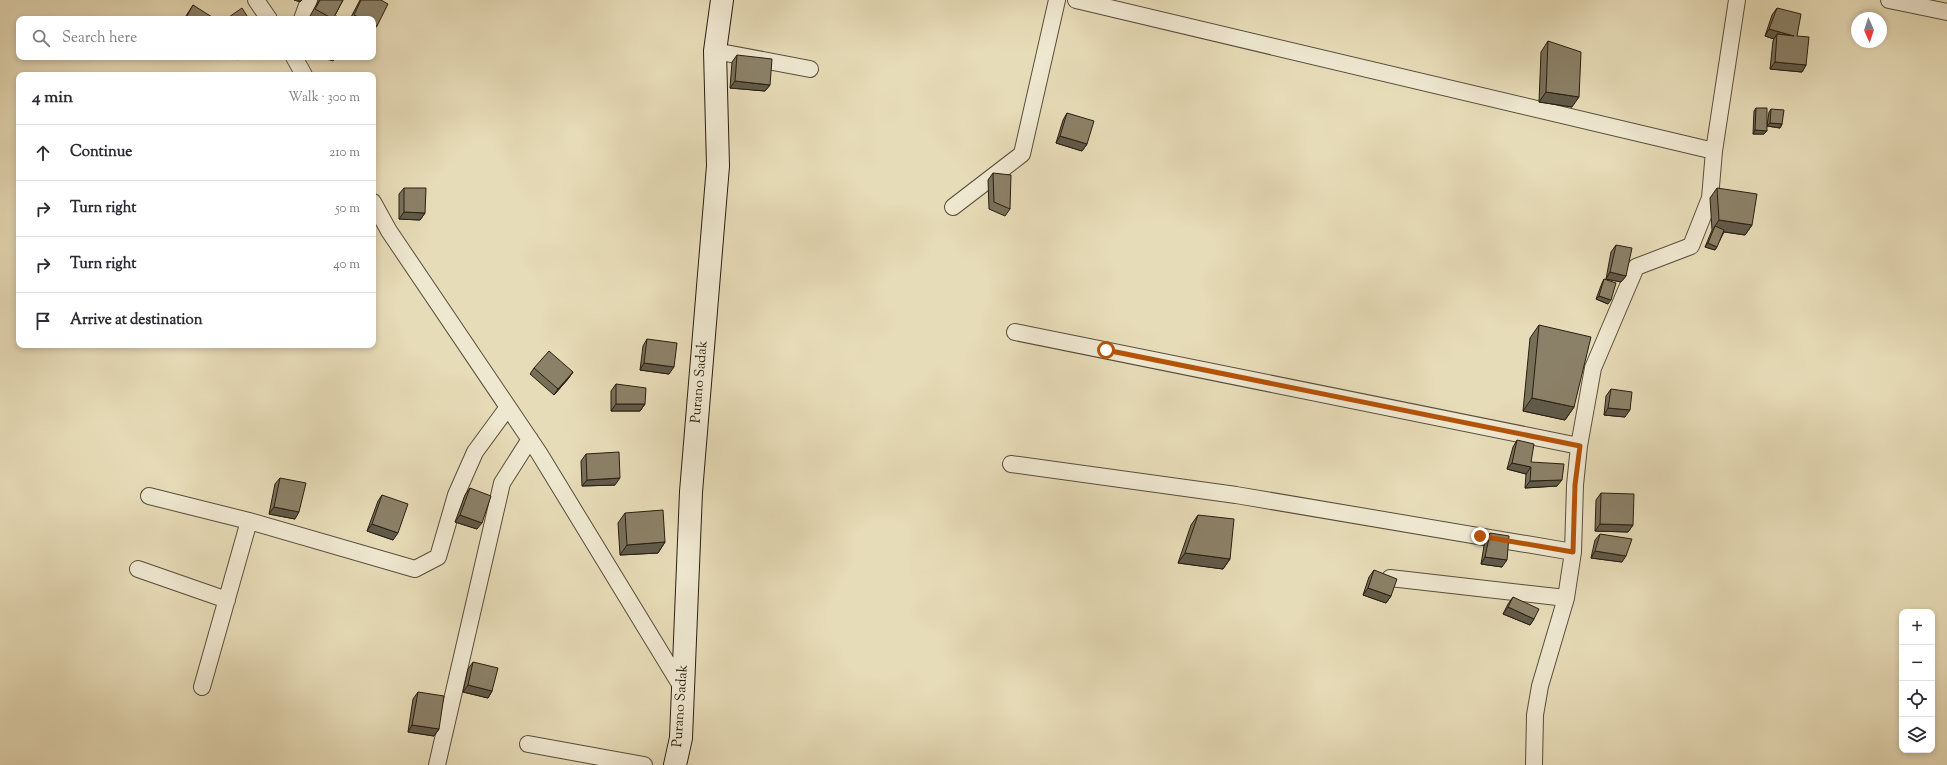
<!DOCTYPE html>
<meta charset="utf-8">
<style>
body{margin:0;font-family:"Sorts Mill Goudy",serif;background:#f2f2f3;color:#2b2b33}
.controls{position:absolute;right:12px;bottom:12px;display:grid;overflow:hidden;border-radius:8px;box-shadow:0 2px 6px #0003}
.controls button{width:36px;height:36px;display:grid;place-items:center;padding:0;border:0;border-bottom:1px solid #e1e1e2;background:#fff;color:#2b2b33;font:20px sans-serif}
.compass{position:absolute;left:1851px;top:12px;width:36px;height:36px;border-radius:50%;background:#fff;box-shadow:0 2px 6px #0003;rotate:177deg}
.stop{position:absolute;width:12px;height:12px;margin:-9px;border:3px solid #b45309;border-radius:50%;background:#fff}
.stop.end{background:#b45309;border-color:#fff;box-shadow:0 1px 4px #0008}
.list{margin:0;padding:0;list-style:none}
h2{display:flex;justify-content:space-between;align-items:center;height:52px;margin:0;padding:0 16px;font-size:17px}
h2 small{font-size:13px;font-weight:400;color:#7c7c81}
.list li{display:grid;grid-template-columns:26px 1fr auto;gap:12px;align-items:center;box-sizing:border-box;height:56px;padding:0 16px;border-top:1px solid #e1e1e2}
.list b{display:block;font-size:15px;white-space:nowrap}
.list em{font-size:13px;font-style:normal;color:#7c7c81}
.icon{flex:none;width:22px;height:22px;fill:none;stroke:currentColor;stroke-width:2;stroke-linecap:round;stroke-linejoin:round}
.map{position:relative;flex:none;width:1947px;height:765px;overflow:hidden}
.search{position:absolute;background:#fff;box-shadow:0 2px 6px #0003;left:16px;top:16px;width:360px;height:44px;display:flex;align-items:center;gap:10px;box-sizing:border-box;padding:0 14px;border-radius:8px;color:#7c7c81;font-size:15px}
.panel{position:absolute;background:#fff;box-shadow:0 2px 6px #0003;left:16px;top:72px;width:360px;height:276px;border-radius:8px}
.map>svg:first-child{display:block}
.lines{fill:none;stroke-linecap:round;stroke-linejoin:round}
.street-casing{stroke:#584e3b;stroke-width:18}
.secondary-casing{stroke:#281e11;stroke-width:24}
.street{stroke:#efe8d1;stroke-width:16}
.secondary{stroke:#efe8d1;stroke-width:22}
.wall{fill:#786f59;stroke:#281e11}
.shaded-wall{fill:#615a49;stroke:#281e11}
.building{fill:#8b8168;stroke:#281e11}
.route{stroke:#b45309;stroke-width:5}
.labels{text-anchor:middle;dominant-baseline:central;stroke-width:3.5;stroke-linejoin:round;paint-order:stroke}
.street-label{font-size:14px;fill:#281e11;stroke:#efe8d1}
</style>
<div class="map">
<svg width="1947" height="765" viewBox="0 0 1947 765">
<rect width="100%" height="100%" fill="#e7dcb8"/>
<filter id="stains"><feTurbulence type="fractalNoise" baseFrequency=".005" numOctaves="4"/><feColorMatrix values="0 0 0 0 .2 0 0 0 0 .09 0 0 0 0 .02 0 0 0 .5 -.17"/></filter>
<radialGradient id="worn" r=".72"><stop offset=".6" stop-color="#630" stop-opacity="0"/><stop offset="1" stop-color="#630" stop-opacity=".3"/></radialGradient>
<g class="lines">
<g class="street-casing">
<path id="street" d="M 256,0 L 269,19
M 1076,0 L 1714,151
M 1889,0 L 1947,12
M 302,19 L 309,0
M 715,51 L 810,69
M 294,57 L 304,75
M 373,202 L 389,231 L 539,453 L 683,689
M 953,207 L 1022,154 L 1057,0
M 1015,332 L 1579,446
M 1011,464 L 1236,495 L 1573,552
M 149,496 L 249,521
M 138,569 L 227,600
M 1390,578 L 1566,598
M 202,687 L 249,521 L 415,569 L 438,557 L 456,495 L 475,452 L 508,407
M 528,744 L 644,765
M 437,765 L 502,483 L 530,439
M 1534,765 L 1535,715 L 1540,686 L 1566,598 L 1573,552 L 1575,485 L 1579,446 L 1593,368 L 1636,267 L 1691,246 L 1710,198 L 1714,151 L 1737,0"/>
</g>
<g class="secondary-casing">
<path id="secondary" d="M 675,765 L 681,738 L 691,492 L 718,166 L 715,51 L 722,0"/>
</g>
<use href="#street" class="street"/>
<use href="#secondary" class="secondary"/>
</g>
<path class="wall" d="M 319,0 L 343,0 L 333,19 L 316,19 L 310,16 Z
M 360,0 L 381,0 L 377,26 L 373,31 L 373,19 L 350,19 Z
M 193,5 L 211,19 L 184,19 Z
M 1777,8 L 1797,36 L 1806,65 L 1802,72 L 1770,69 L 1773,41 L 1774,39 L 1765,36 L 1772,15 Z
M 1548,41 L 1572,107 L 1539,102 L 1541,52 Z
M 737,55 L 770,85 L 765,91 L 730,88 L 732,62 Z
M 234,57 L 242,57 L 237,60 Z
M 1756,108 L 1767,131 L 1764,134 L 1753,134 L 1754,111 Z
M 1771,109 L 1782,124 L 1780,128 L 1767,126 L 1769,112 Z
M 1067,113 L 1087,144 L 1082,151 L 1056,143 L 1063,120 Z
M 993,173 L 1010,209 L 1005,216 L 989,209 L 988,180 Z
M 404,188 L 425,213 L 420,220 L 399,219 L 399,194 Z
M 1717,188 L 1752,225 L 1745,235 L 1724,232 L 1715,250 L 1705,247 L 1712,230 L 1710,198 Z
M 1616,245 L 1626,276 L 1621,282 L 1606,279 L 1611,252 Z
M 1604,279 L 1608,304 L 1596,299 L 1602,283 Z
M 1539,325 L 1574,407 L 1565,420 L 1523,411 L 1530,338 Z
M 647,339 L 669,374 L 640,370 L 643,346 Z
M 534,368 L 573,372 L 568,379 L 554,395 L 530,374 Z
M 616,384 L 645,404 L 640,411 L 611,411 L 611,391 Z
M 1611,389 L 1625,417 L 1604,415 L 1606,396 Z
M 1517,440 L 1531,462 L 1557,486 L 1525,488 L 1526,474 L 1507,469 L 1513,447 Z
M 586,454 L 615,485 L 582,486 L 581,461 Z
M 280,478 L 295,519 L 269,514 L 275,484 Z
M 470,488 L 477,529 L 455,522 L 465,495 Z
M 1601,493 L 1633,525 L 1628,532 L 1595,531 L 1596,500 Z
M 382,495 L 393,540 L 367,531 L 378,501 Z
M 625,513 L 665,542 L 658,553 L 620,555 L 618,523 Z
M 1198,515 L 1230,559 L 1223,569 L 1178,563 L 1191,525 Z
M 1490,533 L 1502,567 L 1481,564 L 1485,540 Z
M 1600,534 L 1622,562 L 1591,558 L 1595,540 Z
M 1374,570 L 1391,596 L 1386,603 L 1363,595 L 1369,577 Z
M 1513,597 L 1534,619 L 1530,625 L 1503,614 L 1508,604 Z
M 473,662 L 492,691 L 488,698 L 463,692 L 468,669 Z
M 418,692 L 439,729 L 434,736 L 408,732 L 413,699 Z"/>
<path class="shaded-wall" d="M 294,0 L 302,0 L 300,2 Z
M 1769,29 L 1794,36 L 1777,34 L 1774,39 L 1765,36 Z
M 320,57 L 336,57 L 333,61 Z
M 1775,62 L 1806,65 L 1802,72 L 1770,69 Z
M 735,81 L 770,85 L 765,91 L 730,88 Z
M 1546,92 L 1579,97 L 1572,107 L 1539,102 Z
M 1770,123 L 1782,124 L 1780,128 L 1767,126 Z
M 1755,130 L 1767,131 L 1764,134 L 1753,134 Z
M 1060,136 L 1087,144 L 1082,151 L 1056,143 Z
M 404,212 L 425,213 L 420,220 L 399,219 Z
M 1719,220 L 1752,225 L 1745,235 L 1713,230 L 1715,226 Z
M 1708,243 L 1717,247 L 1715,250 L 1705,247 Z
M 1610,272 L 1626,276 L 1621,282 L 1606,279 Z
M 1599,296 L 1611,300 L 1608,304 L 1596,299 Z
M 644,363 L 674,367 L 669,374 L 640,370 Z
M 573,372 L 568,379 L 554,395 L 558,389 Z
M 1532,398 L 1574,407 L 1565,420 L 1523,411 Z
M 616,404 L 645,404 L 640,411 L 611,411 Z
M 1608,408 L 1630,410 L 1625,417 L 1604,415 Z
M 1512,463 L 1531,467 L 1526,474 L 1507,469 Z
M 620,478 L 615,485 L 582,486 L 587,480 Z
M 1562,480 L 1557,486 L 1525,488 L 1530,481 Z
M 274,507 L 299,512 L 295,519 L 269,514 Z
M 460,515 L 482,523 L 477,529 L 455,522 Z
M 372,524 L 398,533 L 393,540 L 367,531 Z
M 1600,524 L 1633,525 L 1628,532 L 1595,531 Z
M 665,542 L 658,553 L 620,555 L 627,545 Z
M 1595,551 L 1626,556 L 1622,562 L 1591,558 Z
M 1185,553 L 1230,559 L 1223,569 L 1178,563 Z
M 1485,557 L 1507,560 L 1502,567 L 1481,564 Z
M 1368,588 L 1391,596 L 1386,603 L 1363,595 Z
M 1508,607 L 1534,619 L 1530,625 L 1503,614 Z
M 468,685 L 492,691 L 488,698 L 463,692 Z
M 412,725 L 439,729 L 434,736 L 408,732 Z"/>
<path class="building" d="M 320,0 L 343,0 L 333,19 L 315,9 Z
M 361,0 L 381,0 L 388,4 L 377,26 L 373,24 L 373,19 L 363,19 L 354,15 Z
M 193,5 L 212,17 L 211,19 L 192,19 L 187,16 Z
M 242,8 L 249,19 L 226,19 Z
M 1777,8 L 1801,14 L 1797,36 L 1809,37 L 1806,65 L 1775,62 L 1777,34 L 1794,36 L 1769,29 Z
M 336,16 L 344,19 L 336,19 Z
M 1548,41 L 1581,52 L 1579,97 L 1546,92 Z
M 737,55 L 772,59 L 770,85 L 735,81 Z
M 1756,108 L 1767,108 L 1767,131 L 1755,130 Z
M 1771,109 L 1784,110 L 1782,124 L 1770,123 Z
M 1067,113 L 1094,121 L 1087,144 L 1060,136 Z
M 993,173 L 1011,175 L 1010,209 L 994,202 Z
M 404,188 L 426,188 L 425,213 L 404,212 Z
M 1717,188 L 1757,194 L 1752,225 L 1719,220 Z
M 1715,226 L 1724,230 L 1717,247 L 1708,243 Z
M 1616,245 L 1632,248 L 1626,276 L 1610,272 Z
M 1604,279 L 1616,283 L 1611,300 L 1599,296 Z
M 1539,325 L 1591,337 L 1574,407 L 1532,398 Z
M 647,339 L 677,343 L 674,367 L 644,363 Z
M 549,351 L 573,372 L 558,389 L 534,368 Z
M 616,384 L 646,388 L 645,404 L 616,404 Z
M 1611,389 L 1632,392 L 1630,410 L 1608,408 Z
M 1517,440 L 1534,444 L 1531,462 L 1564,464 L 1562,480 L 1530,481 L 1531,467 L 1512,463 Z
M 619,452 L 620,478 L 587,480 L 586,454 Z
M 280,478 L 306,483 L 299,512 L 274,507 Z
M 470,488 L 491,496 L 482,523 L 460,515 Z
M 1601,493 L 1634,494 L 1633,525 L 1600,524 Z
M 382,495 L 408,504 L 398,533 L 372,524 Z
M 663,510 L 665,542 L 627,545 L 625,513 Z
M 1198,515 L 1234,519 L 1230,559 L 1185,553 Z
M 1490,533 L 1509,536 L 1507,560 L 1485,557 Z
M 1600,534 L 1632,539 L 1626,556 L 1595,551 Z
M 1374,570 L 1397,579 L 1391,596 L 1368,588 Z
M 1513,597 L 1539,609 L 1534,619 L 1508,607 Z
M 473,662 L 498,668 L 492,691 L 468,685 Z
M 418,692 L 444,696 L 439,729 L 412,725 Z"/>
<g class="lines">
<path class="route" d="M 1106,350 L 1580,446 L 1575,485 L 1573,552 L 1480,536"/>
</g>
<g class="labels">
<g class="street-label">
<text transform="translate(700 382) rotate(-85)">Purano Sadak</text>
<text transform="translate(681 706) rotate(-86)">Purano Sadak</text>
</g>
</g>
<rect width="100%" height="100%" filter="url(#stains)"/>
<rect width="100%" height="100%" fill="url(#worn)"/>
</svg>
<div class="controls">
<button>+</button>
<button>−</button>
<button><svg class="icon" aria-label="locate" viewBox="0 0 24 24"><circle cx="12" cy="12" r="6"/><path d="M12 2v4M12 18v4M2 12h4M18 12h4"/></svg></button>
<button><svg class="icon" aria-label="layers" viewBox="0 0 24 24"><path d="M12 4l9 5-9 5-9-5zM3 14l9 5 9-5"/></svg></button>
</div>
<svg class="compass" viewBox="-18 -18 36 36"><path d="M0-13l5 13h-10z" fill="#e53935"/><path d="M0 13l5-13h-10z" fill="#7c7c81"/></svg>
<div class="stop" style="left:1106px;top:350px"></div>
<div class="stop end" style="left:1480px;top:536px"></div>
<div class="search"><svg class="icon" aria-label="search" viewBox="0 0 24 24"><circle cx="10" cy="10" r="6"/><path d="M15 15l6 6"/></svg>Search here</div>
<section class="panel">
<h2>4 min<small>Walk · 300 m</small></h2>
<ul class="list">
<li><svg class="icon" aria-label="ahead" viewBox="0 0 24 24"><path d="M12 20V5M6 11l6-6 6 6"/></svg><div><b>Continue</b></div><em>210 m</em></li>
<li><svg class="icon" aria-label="right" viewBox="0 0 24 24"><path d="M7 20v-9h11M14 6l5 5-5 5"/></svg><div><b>Turn right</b></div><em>50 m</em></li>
<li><svg class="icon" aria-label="right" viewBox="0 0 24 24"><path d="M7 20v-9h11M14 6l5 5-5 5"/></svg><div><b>Turn right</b></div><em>40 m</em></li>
<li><svg class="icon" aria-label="arrive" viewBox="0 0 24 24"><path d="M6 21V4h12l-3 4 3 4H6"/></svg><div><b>Arrive at destination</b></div></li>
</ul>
</section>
</div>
